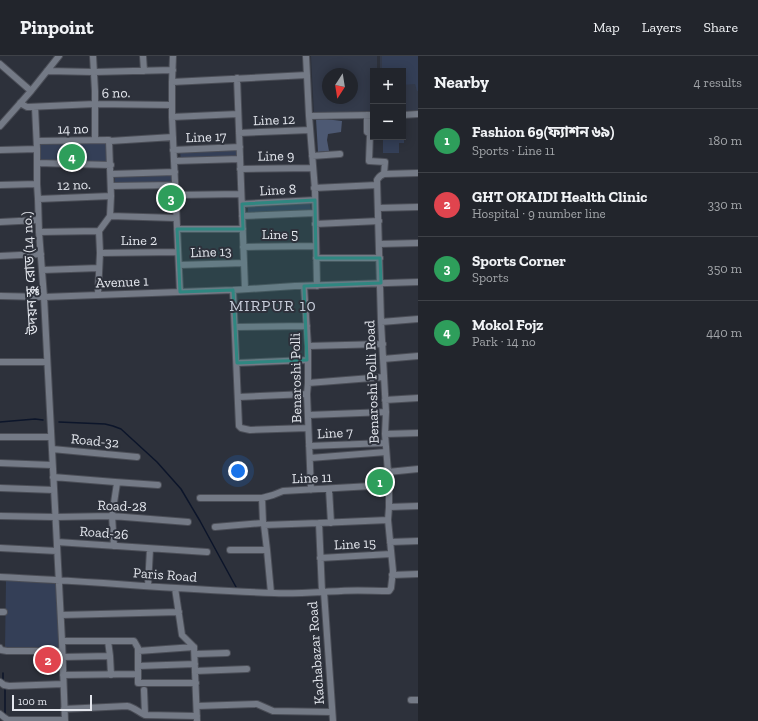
<!DOCTYPE html>
<meta charset="utf-8">
<style>
body{margin:0;font-family:"Zilla Slab","Noto Sans Bengali",serif;background:#2a2d34;color:#f1f3f6}
.controls{position:absolute;right:12px;top:12px;display:grid;overflow:hidden;border-radius:0px;box-shadow:0 2px 10px #0003}
.controls button{width:36px;height:36px;display:grid;place-items:center;padding:0;border:0;border-bottom:1px solid #3f4248;background:#22252c;color:#f1f3f6;font:20px sans-serif}
.compass{position:absolute;left:322px;top:12px;width:36px;height:36px;border-radius:50%;background:#22252c;box-shadow:0 2px 10px #0003;rotate:192deg}
.scale{position:absolute;left:12px;bottom:10px;width:80px;box-sizing:border-box;padding-left:4px;border:2px solid #e3e6ed;border-top:0;font-size:11px;line-height:14px;white-space:nowrap;color:#e3e6ed;-webkit-text-stroke:3px #2d313b;paint-order:stroke}
.you{position:absolute;left:238px;top:415px;width:14px;height:14px;margin:-10px;border:3px solid #fff;border-radius:50%;background:#1a73e8;box-shadow:0 0 0 6px #1a73e833}
.badge{display:grid;place-items:center;width:26px;height:26px;border-radius:50%;background:#c2bd3f;color:#fff;font-size:13px;font-weight:700}
.pin{position:absolute;translate:-50% -50%;border:2px solid #fff;box-shadow:0 1px 4px #0006}
.list{margin:0;padding:0;list-style:none}
h2{display:flex;justify-content:space-between;align-items:center;height:52px;margin:0;padding:0 16px;font-size:17px}
h2 small{font-size:13px;font-weight:400;color:#a2a5a9}
.list li{display:grid;grid-template-columns:26px 1fr auto;gap:12px;align-items:center;box-sizing:border-box;height:64px;padding:0 16px;border-top:1px solid #3f4248}
.list b{display:block;font-size:15px;white-space:nowrap}
.list p{margin:0;font-size:13px;white-space:nowrap;color:#a2a5a9}
.list em{font-size:13px;font-style:normal;color:#a2a5a9}
.map{position:relative;flex:none;width:418px;height:665px;overflow:hidden}
header{display:flex;align-items:center;gap:24px;box-sizing:border-box;height:56px;padding:0 20px;background:#22252c;border-bottom:1px solid #3f4248}
header strong{font-size:19px}
nav{display:flex;gap:22px;margin-inline-start:auto;font-size:14px}
main{display:flex}
aside{flex:1;background:#22252c}
.map>svg:first-child{display:block}
.built{fill:#333a4a;fill-rule:evenodd}
.green{fill:#343f57}
.forest{fill:#4d5973}
.lines{fill:none;stroke-linecap:round;stroke-linejoin:round}
.stream{stroke:#0c152a;stroke-width:1.5}
.street-casing{stroke:#4b4e57;stroke-width:8}
.street{stroke:#747a86;stroke-width:6}
.marked{fill:#2f8781;fill-opacity:0.2;stroke:#2f8781;stroke-width:3;stroke-linejoin:round}
.labels{text-anchor:middle;dominant-baseline:central;stroke-width:4;stroke-linejoin:round;paint-order:stroke}
.street-label{font-size:14px;fill:#e3e6ed;stroke:#2d313b}
.quarter-label{font-size:16px;letter-spacing:1px;fill:#c7cdda;stroke:#2d313b}
</style>
<header>
<strong>Pinpoint</strong>
<nav><a>Map</a><a>Layers</a><a>Share</a></nav>
</header>
<main>
<div class="map">
<svg width="418" height="665" viewBox="0 0 418 665">
<rect width="100%" height="100%" fill="#2d313b"/>
<path class="built" d="M 311,0 L 377,0 L 377,15 L 373,15 L 373,56 L 314,57 ZM 328,18 L 352,18 L 352,42 L 328,42 Z
M 380,0 L 418,0 L 418,54 L 403,55 L 403,15 L 380,15 Z"/>
<path class="green" d="M 382,0 L 418,0 L 418,35 L 417,35 L 415,28 L 403,29 L 403,15 L 382,15 Z
M 403,78 L 404,78 L 404,87 L 399,87 L 399,97 L 383,97 L 383,81 L 403,81 Z
M 108,86 L 110,108 L 35,106 L 34,87 Z
M 237,92 L 238,101 L 181,104 L 180,95 Z
M 172,118 L 172,128 L 115,129 L 115,119 Z
M 310,145 L 311,155 L 248,158 L 248,148 Z
M 6,524 L 58,528 L 60,590 L 56,593 L 5,593 Z"/>
<path class="forest" d="M 316,63 L 325,63 L 342,65 L 341,76 L 328,78 L 327,84 L 329,95 L 318,96 Z"/>
<g class="lines">
<path class="stream" d="M 0,366 L 35,363 L 43,364
M 59,366 L 105,368 L 113,370 L 121,373 L 157,406 L 181,433 L 200,465 L 236,531
M 3,617 L 3,625
M 5,631 L 5,659"/>
<g class="street-casing">
<path id="street" d="M 93,0 L 95,35 L 95,84
M 143,0 L 144,15
M 173,0 L 172,26 L 172,61 L 180,236
M 306,0 L 309,60 L 315,134 L 317,230
M 0,8 L 31,35
M 47,15 L 94,16 L 173,14
M 237,22 L 245,233
M 172,26 L 307,19
M 20,47 L 27,51 L 95,48 L 172,49
M 35,51 L 37,93 L 37,128 L 38,143 L 39,176 L 44,241 L 62,585 L 65,665
M 367,59 L 367,76 L 370,78 L 369,105 L 385,106 L 384,118
M 403,59 L 418,58
M 309,60 L 373,59
M 172,61 L 238,58
M 0,70 L 31,35 L 59,0
M 239,77 L 310,74
M 37,85 L 109,84 L 111,140 L 110,160 L 99,175 L 100,197 L 98,238
M 110,85 L 173,81
M 0,94 L 37,93
M 173,94 L 240,91
M 312,100 L 340,98
M 174,105 L 240,103
M 37,107 L 111,109
M 240,113 L 313,112
M 111,118 L 175,116
M 0,129 L 37,128
M 111,130 L 175,129
M 314,132 L 377,129
M 176,139 L 241,138
M 38,143 L 111,140
M 242,148 L 315,144
M 378,152 L 418,151
M 110,160 L 176,162
M 242,160 L 315,157
M 0,166 L 38,164
M 315,168 L 379,165
M 177,173 L 243,173
M 39,176 L 99,175
M 379,188 L 418,187
M 243,191 L 316,190
M 100,197 L 178,196
M 0,200 L 41,198
M 316,202 L 380,202
M 179,209 L 244,207
M 42,214 L 99,212
M 304,230 L 308,290 L 308,327 L 307,338 L 311,434
M 233,234 L 239,370 L 241,372 L 250,374 L 308,372
M 0,240 L 44,241 L 233,234 L 295,230 L 418,226
M 381,266 L 418,263
M 235,271 L 307,270
M 308,290 L 383,288
M 383,303 L 418,300
M 0,306 L 47,306
M 237,307 L 307,304
M 308,327 L 384,321
M 238,341 L 307,338
M 385,344 L 418,342
M 308,359 L 386,356
M 385,378 L 418,377
M 0,381 L 51,381
M 309,390 L 385,387
M 52,393 L 137,401
M 310,402 L 386,396
M 0,407 L 52,409
M 388,416 L 418,413
M 53,421 L 115,426 L 158,429
M 0,432 L 54,434
M 329,433 L 331,467
M 200,442 L 262,442
M 389,451 L 418,450
M 0,460 L 55,461 L 112,460 L 188,466
M 263,467 L 262,442 L 273,439 L 283,435 L 389,429
M 319,467 L 388,464
M 264,469 L 267,494 L 271,537
M 215,471 L 263,467 L 264,469 L 319,467 L 322,536
M 57,486 L 207,496
M 390,486 L 418,485
M 114,490 L 112,460 L 117,427
M 0,492 L 57,495
M 230,494 L 267,494
M 320,502 L 391,498
M 392,519 L 418,518
M 0,521 C 91,525 182,534 274,537 C 296,538 318,536 341,535 C 357,534 373,535 389,535 L 391,532 L 393,515 L 388,464 L 389,451 L 389,429 L 385,378 L 386,356 L 381,266 L 377,124 C 379,121 380,119 384,118 L 418,117
M 148,530 L 150,493
M 175,532 L 182,579 L 194,591
M 324,536 L 333,665
M 0,556 L 4,556
M 61,559 L 179,556
M 62,585 L 134,585 L 138,592 L 138,627 L 196,627
M 194,591 L 197,665
M 0,592 L 1,594 L 7,595 L 62,595
M 138,595 L 194,591
M 195,598 L 227,597
M 110,600 L 111,619
M 62,601 L 110,600 L 108,585
M 138,610 L 195,608
M 195,615 L 247,613
M 63,619 L 138,618
M 0,626 L 4,629 L 9,630 L 63,628
M 144,634 L 145,659 L 197,660
M 411,644 L 418,644
M 197,650 L 257,648 L 273,655 L 332,656
M 64,653 L 127,650 C 134,651 138,656 145,659
M 0,658 L 5,662 L 8,664 L 64,664"/>
</g>
<use href="#street" class="street"/>
</g>
<path class="marked" d="M 315,144 L 316,202 L 380,202 L 381,227 L 304,230 L 307,304 L 237,307 L 233,234 L 180,236 L 177,173 L 243,173 L 242,148 Z"/>
<g class="labels">
<g class="street-label">
<text transform="translate(116 37) rotate(-1)">6 no.</text>
<text transform="translate(274 64) rotate(-2)">Line 12</text>
<text transform="translate(73 73) rotate(-1)">14 no</text>
<text transform="translate(206 81) rotate(-2)">Line 17</text>
<text transform="translate(276 100) rotate(-1)">Line 9</text>
<text transform="translate(74 129) rotate(-2)">12 no.</text>
<text transform="translate(278 134) rotate(-3)">Line 8</text>
<text x="280" y="178">Line 5</text>
<text x="139" y="184">Line 2</text>
<text transform="translate(211 196) rotate(-2)">Line 13</text>
<text transform="translate(30 217) rotate(-93)">উদয়ন স্কুল রোড (14 no.)</text>
<text transform="translate(122 226) rotate(-2)">Avenue 1</text>
<text transform="translate(296 322) rotate(-91)">Benaroshi Polli</text>
<text transform="translate(372 326) rotate(-92)">Benaroshi Polli Road</text>
<text transform="translate(335 377) rotate(-3)">Line 7</text>
<text transform="translate(95 385) rotate(5)">Road-32</text>
<text transform="translate(312 422) rotate(-2)">Line 11</text>
<text transform="translate(122 450) rotate(2)">Road-28</text>
<text transform="translate(104 477) rotate(4)">Road-26</text>
<text transform="translate(355 488) rotate(-3)">Line 15</text>
<text transform="translate(165 519) rotate(4)">Paris Road</text>
<text transform="translate(316 597) rotate(-94)">Kachabazar Road</text>
</g>
<g class="quarter-label">
<text x="273" y="249">MIRPUR 10</text>
</g>
</g>
</svg>
<div class="controls">
<button>+</button>
<button>−</button>
</div>
<svg class="compass" viewBox="-18 -18 36 36"><path d="M0-13l5 13h-10z" fill="#e53935"/><path d="M0 13l5-13h-10z" fill="#a2a5a9"/></svg>
<div class="scale">100 m</div>
<div class="you"></div>
<div class="pin badge" style="left:380px;top:426px;background:#2e9e5b">1</div>
<div class="pin badge" style="left:48px;top:604px;background:#e0444e">2</div>
<div class="pin badge" style="left:171px;top:142px;background:#2e9e5b">3</div>
<div class="pin badge" style="left:72px;top:101px;background:#2e9e5b">4</div>
</div>
<aside>
<h2>Nearby<small>4 results</small></h2>
<ul class="list">
<li><span class="badge" style="background:#2e9e5b">1</span><div><b>Fashion 69(ফ্যাশন ৬৯)</b><p>Sports · Line 11</p></div><em>180 m</em></li>
<li><span class="badge" style="background:#e0444e">2</span><div><b>GHT OKAIDI Health Clinic</b><p>Hospital · 9 number line</p></div><em>330 m</em></li>
<li><span class="badge" style="background:#2e9e5b">3</span><div><b>Sports Corner</b><p>Sports</p></div><em>350 m</em></li>
<li><span class="badge" style="background:#2e9e5b">4</span><div><b>Mokol Fojz</b><p>Park · 14 no</p></div><em>440 m</em></li>
</ul>
</aside>
</main>
